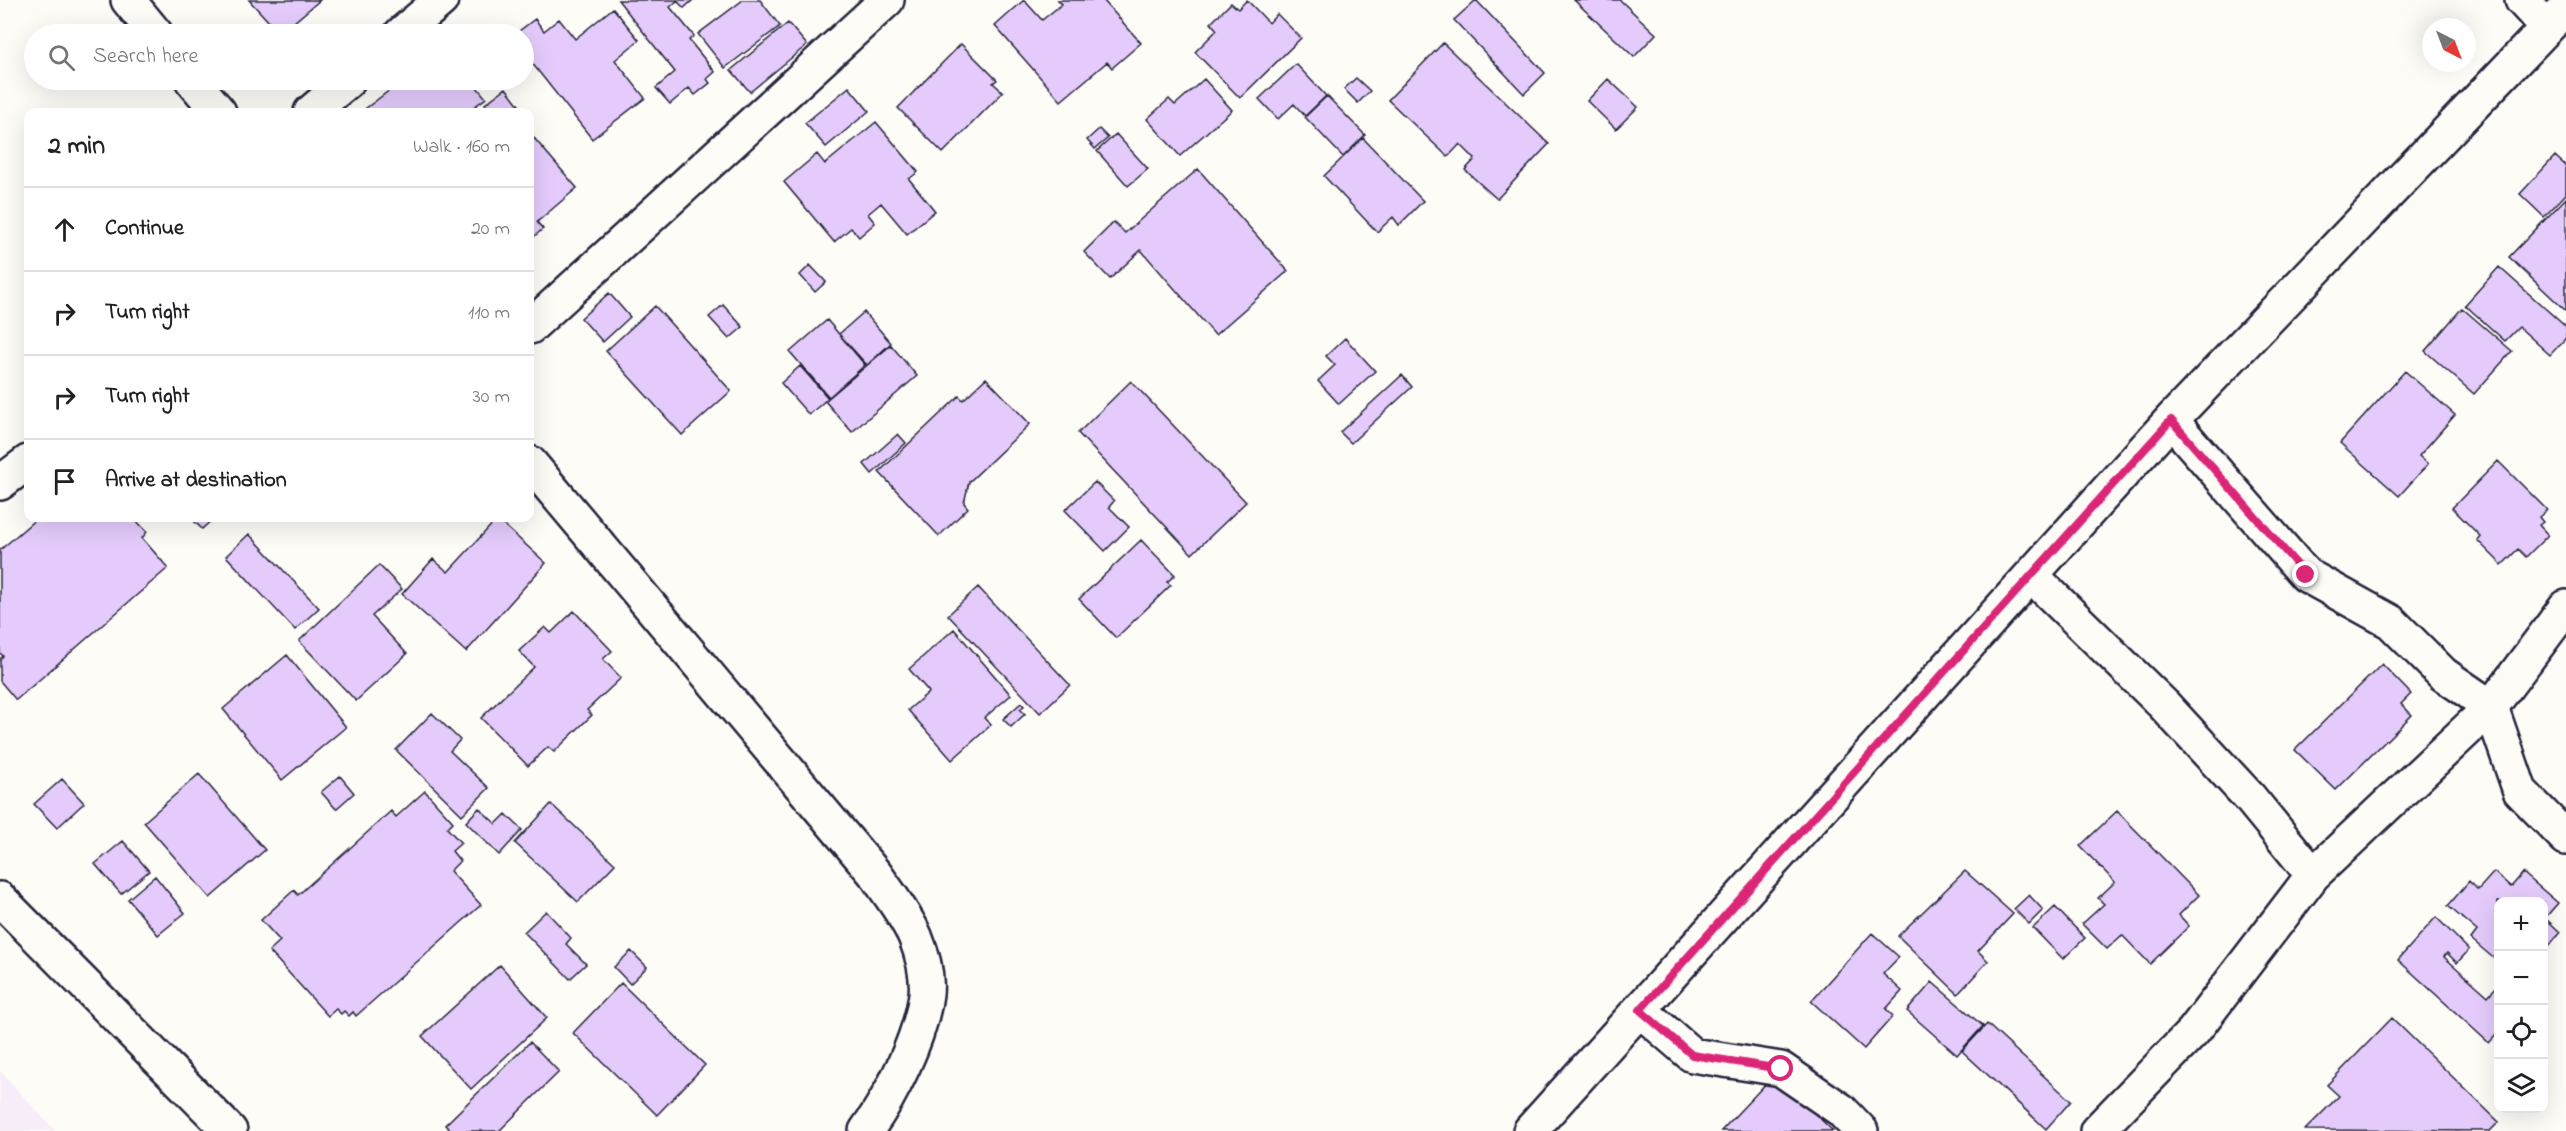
<!DOCTYPE html>
<meta charset="utf-8">
<style>
body{margin:0;font-family:"Indie Flower",sans-serif;background:#f2f2f2;color:#202124}
.controls{position:absolute;right:18px;bottom:18px;display:grid;overflow:hidden;border-radius:12px;box-shadow:0 6px 24px #0002}
.controls button{width:54px;height:54px;display:grid;place-items:center;padding:0;border:0;border-bottom:2px solid #e0e0e0;background:#fff;color:#202124;font:30px sans-serif}
.compass{position:absolute;left:2422px;top:18px;width:54px;height:54px;border-radius:50%;background:#fff;box-shadow:0 6px 24px #0002;rotate:138deg}
.stop{position:absolute;width:18px;height:18px;margin:-14px;border:4px solid #db2777;border-radius:50%;background:#fff}
.stop.end{background:#db2777;border-color:#fff;box-shadow:0 2px 6px #0008}
.list{margin:0;padding:0;list-style:none}
h2{display:flex;justify-content:space-between;align-items:center;height:78px;margin:0;padding:0 24px;font-size:26px}
h2 small{font-size:20px;font-weight:400;color:#757577}
.list li{display:grid;grid-template-columns:39px 1fr auto;gap:18px;align-items:center;box-sizing:border-box;height:84px;padding:0 24px;border-top:2px solid #e0e0e0}
.list b{display:block;font-size:22px;white-space:nowrap}
.list em{font-size:20px;font-style:normal;color:#757577}
.icon{flex:none;width:33px;height:33px;fill:none;stroke:currentColor;stroke-width:2;stroke-linecap:round;stroke-linejoin:round}
.map{position:relative;flex:none;width:2566px;height:1131px;overflow:hidden}
.search{position:absolute;background:#fff;box-shadow:0 6px 24px #0002;left:24px;top:24px;width:510px;height:66px;display:flex;align-items:center;gap:15px;box-sizing:border-box;padding:0 21px;border-radius:33px;color:#757577;font-size:22px}
.panel{position:absolute;background:#fff;box-shadow:0 6px 24px #0002;left:24px;top:108px;width:510px;height:414px;border-radius:12px}
.map>svg:first-child{display:block}
.built{fill:#f6edf8}
.building{fill:#e4cbfb;stroke:#22223b;stroke-width:1.5}
.lines{fill:none;stroke-linecap:round;stroke-linejoin:round}
.minor-casing{stroke:#22223b;stroke-width:38}
.minor{stroke:#fdfcf7;stroke-width:33}
.route{stroke:#db2777;stroke-width:8}
</style>
<div class="map">
<svg width="2566" height="1131" viewBox="0 0 2566 1131">
<rect width="100%" height="100%" fill="#fdfcf7"/>
<filter id="ink" filterUnits="userSpaceOnUse"><feTurbulence type="fractalNoise" baseFrequency=".0167" numOctaves="2"/><feDisplacementMap in="SourceGraphic" scale="12" xChannelSelector="R" yChannelSelector="G"/><feConvolveMatrix kernelMatrix="1 2 1 2 8 2 1 2 1" color-interpolation-filters="sRGB"/></filter>
<g filter="url(#ink)">
<path class="built" d="M 0,1071 L 55,1131 L 0,1131 Z"/>
<path class="building" d="M 249,0 L 320,0 L 280,34 Z
M 618,0 L 693,0 L 684,8 L 677,1 L 670,7 L 694,36 L 689,40 L 715,72 L 707,79 L 710,83 L 695,95 L 689,88 L 670,104 L 656,88 L 675,72 Z
M 743,0 L 760,0 L 780,26 L 725,68 L 698,34 Z
M 1024,0 L 1042,20 L 1062,4 L 1058,0 L 1103,0 L 1141,43 L 1112,68 L 1107,62 L 1061,101 L 995,26 Z
M 1247,0 L 1269,23 L 1277,14 L 1301,38 L 1240,98 L 1195,52 L 1217,30 L 1211,23 L 1231,3 L 1238,9 Z
M 1476,0 L 1545,73 L 1524,94 L 1454,20 Z
M 1574,0 L 1620,0 L 1656,34 L 1634,57 Z
M 613,8 L 639,40 L 615,60 L 645,98 L 592,139 L 524,53 L 524,34 L 515,34 L 535,19 L 544,31 L 559,19 L 575,39 Z
M 788,23 L 807,45 L 750,92 L 731,70 Z
M 1443,43 L 1549,144 L 1497,199 L 1465,170 L 1475,159 L 1460,144 L 1448,157 L 1388,100 Z
M 961,44 L 997,80 L 993,83 L 1003,92 L 943,153 L 898,108 Z
M 1296,64 L 1326,96 L 1305,116 L 1294,104 L 1278,119 L 1259,99 Z
M 1356,78 L 1370,91 L 1358,103 L 1344,89 Z
M 1204,79 L 1232,110 L 1180,156 L 1147,119 L 1169,99 L 1175,105 Z
M 1608,79 L 1638,107 L 1616,129 L 1587,101 Z
M 403,80 L 471,80 L 486,98 L 467,112 L 361,112 Z
M 849,87 L 869,111 L 826,147 L 805,123 Z
M 506,88 L 519,105 L 510,112 L 491,112 L 485,104 Z
M 1327,96 L 1365,135 L 1343,157 L 1305,117 Z
M 876,122 L 918,172 L 909,179 L 935,211 L 907,234 L 881,203 L 868,214 L 875,223 L 859,237 L 851,228 L 834,242 L 784,182 L 817,154 L 825,164 Z
M 1099,129 L 1108,138 L 1095,149 L 1087,140 Z
M 1116,134 L 1148,169 L 1128,186 L 1097,151 Z
M 534,138 L 577,188 L 537,222 L 543,229 L 530,240 L 530,142 Z
M 1363,138 L 1423,201 L 1399,225 L 1393,217 L 1377,232 L 1324,176 Z
M 2555,156 L 2566,166 L 2566,194 L 2544,217 L 2520,194 Z
M 1198,169 L 1288,271 L 1215,335 L 1141,250 L 1110,279 L 1084,252 L 1114,222 L 1125,233 Z
M 2566,198 L 2566,311 L 2509,257 Z
M 810,265 L 826,282 L 815,292 L 800,275 Z
M 2499,267 L 2566,327 L 2566,338 L 2550,355 L 2519,327 L 2505,341 L 2465,305 Z
M 609,293 L 630,317 L 603,342 L 581,318 Z
M 723,305 L 743,327 L 729,339 L 709,317 Z
M 655,306 L 731,391 L 682,435 L 606,351 Z
M 2462,308 L 2512,351 L 2474,394 L 2425,351 Z
M 864,312 L 891,343 L 867,365 L 839,334 Z
M 827,320 L 865,365 L 829,397 L 790,352 Z
M 1345,338 L 1375,371 L 1339,404 L 1318,381 L 1335,365 L 1326,356 Z
M 891,345 L 917,376 L 852,432 L 825,401 Z
M 800,366 L 828,398 L 809,415 L 781,383 Z
M 2405,371 L 2455,415 L 2419,456 L 2428,464 L 2399,496 L 2340,443 Z
M 1402,375 L 1412,387 L 1351,443 L 1340,432 Z
M 986,378 L 1030,424 L 969,482 L 964,503 L 968,508 L 939,536 L 879,472 L 959,396 L 963,400 Z
M 1131,381 L 1246,502 L 1192,554 L 1078,433 Z
M 898,434 L 906,443 L 872,474 L 864,464 Z
M 2498,461 L 2547,510 L 2539,517 L 2543,522 L 2539,525 L 2548,535 L 2526,557 L 2518,549 L 2502,565 L 2477,540 L 2480,536 L 2452,508 Z
M 1095,482 L 1114,501 L 1109,507 L 1129,527 L 1105,551 L 1065,510 Z
M 37,518 L 134,518 L 147,532 L 142,538 L 168,568 L 16,700 L 0,681 L 0,659 L 3,656 L 0,653 L 0,550 Z
M 191,518 L 214,518 L 202,529 Z
M 497,519 L 546,563 L 466,652 L 402,594 L 433,559 L 448,572 Z
M 249,534 L 319,608 L 295,630 L 226,556 Z
M 1141,540 L 1175,575 L 1167,582 L 1171,585 L 1116,638 L 1079,599 Z
M 379,565 L 402,589 L 372,616 L 407,654 L 356,701 L 299,641 Z
M 978,587 L 1070,685 L 1040,713 L 948,615 Z
M 574,611 L 612,651 L 603,659 L 621,678 L 587,710 L 592,715 L 554,752 L 548,747 L 528,766 L 481,718 L 534,667 L 519,651 L 545,627 L 551,633 Z
M 954,629 L 1011,695 L 984,718 L 991,725 L 952,760 L 908,710 L 929,692 L 909,669 Z
M 287,655 L 346,727 L 282,780 L 223,709 Z
M 2382,664 L 2411,694 L 2401,704 L 2412,715 L 2336,790 L 2295,750 Z
M 1021,703 L 1024,706 L 1020,709 L 1025,714 L 1011,727 L 1003,719 Z
M 432,713 L 460,740 L 450,751 L 489,788 L 462,815 L 396,750 Z
M 199,774 L 265,850 L 210,898 L 144,822 Z
M 340,776 L 354,793 L 336,809 L 321,792 Z
M 62,779 L 84,803 L 57,828 L 34,804 Z
M 425,791 L 453,822 L 447,828 L 461,843 L 452,851 L 460,861 L 450,871 L 481,905 L 356,1016 L 353,1012 L 349,1016 L 344,1011 L 341,1014 L 336,1009 L 328,1016 L 269,951 L 280,941 L 261,920 L 294,890 L 298,895 L 391,811 L 396,817 Z
M 551,804 L 615,864 L 578,902 L 515,843 Z
M 479,808 L 496,824 L 506,814 L 522,830 L 499,855 L 466,822 Z
M 2117,811 L 2199,895 L 2179,915 L 2189,926 L 2150,964 L 2122,935 L 2107,949 L 2082,924 L 2104,904 L 2098,898 L 2115,882 L 2080,846 Z
M 123,841 L 149,871 L 121,894 L 95,864 Z
M 1965,871 L 2013,914 L 1978,951 L 1988,961 L 1958,994 L 1898,936 Z
M 2494,872 L 2511,887 L 2523,873 L 2558,903 L 2545,918 L 2560,932 L 2544,952 L 2544,902 L 2498,902 L 2498,962 L 2471,939 L 2477,931 L 2448,906 L 2469,881 L 2478,890 Z
M 155,876 L 185,913 L 158,935 L 128,899 Z
M 2029,895 L 2043,910 L 2029,924 L 2014,909 Z
M 2055,907 L 2085,938 L 2063,959 L 2033,928 Z
M 546,911 L 571,938 L 566,944 L 586,964 L 570,979 L 524,932 Z
M 2436,917 L 2469,950 L 2457,963 L 2447,953 L 2444,957 L 2488,996 L 2498,985 L 2498,1033 L 2489,1043 L 2398,960 Z
M 1872,933 L 1899,957 L 1883,974 L 1902,991 L 1886,1009 L 1893,1016 L 1864,1049 L 1811,1001 Z
M 631,951 L 647,967 L 630,984 L 614,967 Z
M 500,965 L 547,1018 L 471,1089 L 422,1036 Z
M 1932,982 L 1983,1026 L 1957,1055 L 1907,1011 Z
M 621,983 L 705,1065 L 657,1115 L 573,1033 Z
M 2392,1018 L 2499,1122 L 2490,1131 L 2305,1130 L 2339,1096 L 2327,1085 Z
M 1987,1024 L 2071,1101 L 2046,1129 L 1962,1051 Z
M 530,1042 L 559,1072 L 499,1131 L 452,1131 L 445,1125 Z
M 1774,1075 L 1833,1131 L 1721,1131 Z"/>
<g class="lines">
<g class="minor-casing">
<path id="minor" d="M 128,0 L 156,34
M 2522,0 L 2547,27
M 401,34 L 441,0
M 192,80 L 219,112
M 311,112 L 349,80
M 530,327 L 887,0
M 2171,420 L 2306,575 L 2391,622 L 2443,674 L 2491,707 L 2520,791 L 2566,838
M 530,463 L 876,875 C 889,894 905,914 915,936 C 922,953 928,976 926,994 C 921,1037 891,1097 866,1131
M 0,483 L 28,462
M 2031,575 L 2164,705 L 2250,798 L 2313,875
M 0,899 L 230,1131
M 1640,1010 L 1692,1055 L 1781,1069 L 1841,1110 L 1861,1131
M 1530,1131 L 2171,420 L 2566,8
M 2097,1131 L 2193,1032 L 2313,875 L 2491,707 L 2566,607"/>
</g>
<use href="#minor" class="minor"/>
</g>
</g>
<g class="lines" filter="url(#ink)">
<path class="route" d="M 1781,1069 L 1692,1055 L 1640,1010 L 2171,420 L 2306,575"/>
</g>
</svg>
<div class="controls">
<button>+</button>
<button>−</button>
<button><svg class="icon" aria-label="locate" viewBox="0 0 24 24"><circle cx="12" cy="12" r="6"/><path d="M12 2v4M12 18v4M2 12h4M18 12h4"/></svg></button>
<button><svg class="icon" aria-label="layers" viewBox="0 0 24 24"><path d="M12 4l9 5-9 5-9-5zM3 14l9 5 9-5"/></svg></button>
</div>
<svg class="compass" viewBox="-18 -18 36 36"><path d="M0-13l5 13h-10z" fill="#e53935"/><path d="M0 13l5-13h-10z" fill="#757577"/></svg>
<div class="stop" style="left:1781px;top:1069px"></div>
<div class="stop end" style="left:2306px;top:575px"></div>
<div class="search"><svg class="icon" aria-label="search" viewBox="0 0 24 24"><circle cx="10" cy="10" r="6"/><path d="M15 15l6 6"/></svg>Search here</div>
<section class="panel">
<h2>2 min<small>Walk · 160 m</small></h2>
<ul class="list">
<li><svg class="icon" aria-label="ahead" viewBox="0 0 24 24"><path d="M12 20V5M6 11l6-6 6 6"/></svg><div><b>Continue</b></div><em>20 m</em></li>
<li><svg class="icon" aria-label="right" viewBox="0 0 24 24"><path d="M7 20v-9h11M14 6l5 5-5 5"/></svg><div><b>Turn right</b></div><em>110 m</em></li>
<li><svg class="icon" aria-label="right" viewBox="0 0 24 24"><path d="M7 20v-9h11M14 6l5 5-5 5"/></svg><div><b>Turn right</b></div><em>30 m</em></li>
<li><svg class="icon" aria-label="arrive" viewBox="0 0 24 24"><path d="M6 21V4h12l-3 4 3 4H6"/></svg><div><b>Arrive at destination</b></div></li>
</ul>
</section>
</div>
